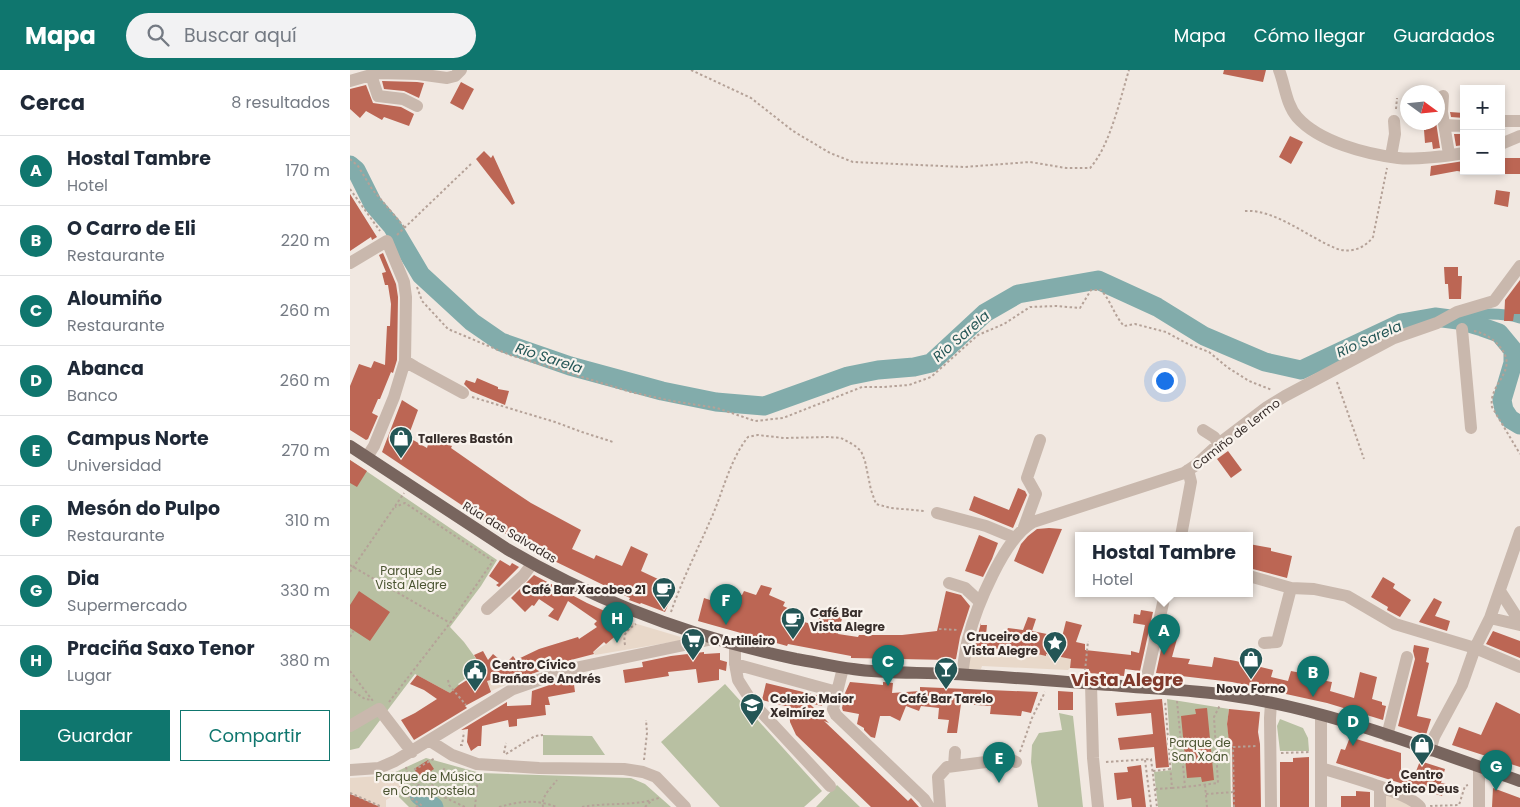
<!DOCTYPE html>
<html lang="es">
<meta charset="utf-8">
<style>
body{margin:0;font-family:Poppins,sans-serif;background:#f2f2f3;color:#1f2937}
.controls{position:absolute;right:15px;top:15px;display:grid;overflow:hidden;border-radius:0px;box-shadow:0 2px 8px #0003}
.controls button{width:45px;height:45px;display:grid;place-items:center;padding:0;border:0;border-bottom:1px solid #e0e1e3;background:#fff;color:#1f2937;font:25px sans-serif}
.compass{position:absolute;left:1050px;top:15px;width:45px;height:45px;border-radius:50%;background:#fff;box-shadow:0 2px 8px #0003;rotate:105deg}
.you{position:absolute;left:814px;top:310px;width:18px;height:18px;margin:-12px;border:4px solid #fff;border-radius:50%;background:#1a73e8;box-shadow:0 0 0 8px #1a73e833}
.badge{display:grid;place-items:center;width:32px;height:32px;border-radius:50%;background:#0f766e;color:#fff;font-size:16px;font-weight:700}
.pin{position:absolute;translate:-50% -41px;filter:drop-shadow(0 1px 2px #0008)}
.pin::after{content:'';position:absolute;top:26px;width:18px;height:15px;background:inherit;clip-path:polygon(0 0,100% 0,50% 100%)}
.popup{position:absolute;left:725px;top:462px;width:178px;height:65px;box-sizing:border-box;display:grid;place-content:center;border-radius:0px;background:#fff;filter:drop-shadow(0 1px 4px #0005);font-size:16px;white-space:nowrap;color:#747a83}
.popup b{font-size:19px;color:#1f2937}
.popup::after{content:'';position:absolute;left:50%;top:100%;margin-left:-10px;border:10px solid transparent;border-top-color:#fff}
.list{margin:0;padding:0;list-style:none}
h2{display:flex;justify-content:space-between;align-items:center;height:65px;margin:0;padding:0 20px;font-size:21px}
h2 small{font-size:16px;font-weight:400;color:#747a83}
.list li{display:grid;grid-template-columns:32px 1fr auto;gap:15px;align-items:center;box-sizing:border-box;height:70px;padding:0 20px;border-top:1px solid #e0e1e3}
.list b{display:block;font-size:19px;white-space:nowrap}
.list p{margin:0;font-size:16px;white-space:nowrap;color:#747a83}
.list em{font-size:16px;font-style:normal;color:#747a83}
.actions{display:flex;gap:10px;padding:15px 20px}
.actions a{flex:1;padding:11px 0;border:1px solid #0f766e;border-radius:0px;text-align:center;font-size:18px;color:#0f766e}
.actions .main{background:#0f766e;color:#fff}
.icon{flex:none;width:28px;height:28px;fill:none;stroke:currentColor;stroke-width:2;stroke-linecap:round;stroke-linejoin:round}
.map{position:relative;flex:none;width:1170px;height:737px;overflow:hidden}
header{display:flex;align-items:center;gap:30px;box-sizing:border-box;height:70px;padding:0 25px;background:#0f766e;color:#fff}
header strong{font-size:24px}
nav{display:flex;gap:28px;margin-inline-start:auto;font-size:18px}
.search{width:350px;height:45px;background:#f2f2f3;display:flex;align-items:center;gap:12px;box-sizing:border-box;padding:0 18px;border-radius:28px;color:#747a83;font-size:19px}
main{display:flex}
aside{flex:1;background:#fff}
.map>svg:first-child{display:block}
.green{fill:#b8c0a2}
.plaza{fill:#e8d8c9}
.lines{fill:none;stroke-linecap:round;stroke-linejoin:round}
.canal{stroke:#82acab;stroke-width:11}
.river{stroke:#82acab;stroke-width:19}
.building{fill:#bc6654}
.path{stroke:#b5a298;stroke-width:2;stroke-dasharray:2.5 2.5;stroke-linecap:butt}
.minor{stroke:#c9b8ad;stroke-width:12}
.major{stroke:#78655e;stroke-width:12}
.labels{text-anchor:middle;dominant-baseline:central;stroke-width:4.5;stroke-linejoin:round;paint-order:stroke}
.street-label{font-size:12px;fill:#382e2b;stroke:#f9f3ed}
.poi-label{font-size:12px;font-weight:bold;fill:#382e2b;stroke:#f9f3ed;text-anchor:start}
.park-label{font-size:12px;fill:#4a5431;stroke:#f9f3ed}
.water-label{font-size:14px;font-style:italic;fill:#245656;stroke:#f9f3ed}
.district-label{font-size:18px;font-weight:bold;fill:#80392b;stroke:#f9f3ed}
</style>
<header>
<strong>Mapa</strong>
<div class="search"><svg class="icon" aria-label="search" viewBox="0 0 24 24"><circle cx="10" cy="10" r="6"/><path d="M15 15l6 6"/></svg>Buscar aquí</div>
<nav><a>Mapa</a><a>Cómo llegar</a><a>Guardados</a></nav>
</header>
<main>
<aside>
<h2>Cerca<small>8 resultados</small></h2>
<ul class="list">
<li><span class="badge">A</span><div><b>Hostal Tambre</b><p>Hotel</p></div><em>170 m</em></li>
<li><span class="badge">B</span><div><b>O Carro de Eli</b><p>Restaurante</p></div><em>220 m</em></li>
<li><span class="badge">C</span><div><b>Aloumiño</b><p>Restaurante</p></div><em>260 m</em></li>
<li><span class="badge">D</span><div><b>Abanca</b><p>Banco</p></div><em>260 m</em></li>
<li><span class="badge">E</span><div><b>Campus Norte</b><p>Universidad</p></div><em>270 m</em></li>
<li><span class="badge">F</span><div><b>Mesón do Pulpo</b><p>Restaurante</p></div><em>310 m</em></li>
<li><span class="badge">G</span><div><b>Dia</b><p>Supermercado</p></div><em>330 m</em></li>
<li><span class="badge">H</span><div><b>Praciña Saxo Tenor</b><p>Lugar</p></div><em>380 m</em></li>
</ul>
<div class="actions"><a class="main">Guardar</a><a>Compartir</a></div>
</aside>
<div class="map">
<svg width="1170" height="737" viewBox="0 0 1170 737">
<rect width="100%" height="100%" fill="#f1e8e1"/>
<path class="green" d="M 0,390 L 147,490 L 131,516 L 100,557 L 114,572 L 135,601 L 123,609 L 120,605 L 108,614 L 116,625 L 109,631 L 98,622 L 65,604 L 9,678 L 0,680 Z
M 375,614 L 472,721 L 454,737 L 370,737 L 311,672 Z
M 817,629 L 879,639 L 877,654 L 880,676 L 881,737 L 808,737 L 804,702 L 822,700 Z
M 709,643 L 723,646 L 733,737 L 688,737 L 681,692 L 682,675 L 689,663 L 712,660 Z
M 930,649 L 953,658 L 958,668 L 959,681 L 930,681 L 927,656 Z
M 193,665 L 242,666 L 255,685 L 193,685 Z
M 76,688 L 130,703 L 281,708 L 295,714 L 321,737 L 59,737 L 46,724 L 39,705 Z
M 487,715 L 510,737 L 466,737 Z"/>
<path class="plaza" d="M 277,551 L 334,568 L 334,570 L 245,585 L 243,582 L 256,574 Z
M 619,578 L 628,579 L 628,580 L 633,580 L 635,579 L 660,580 L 661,583 L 666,583 L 667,580 L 674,580 L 696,585 L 696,584 L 723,582 L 720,598 L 718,600 L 632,596 L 631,599 L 618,599 Z
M 166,603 L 168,610 L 141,621 L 137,611 Z
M 43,701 L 50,713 L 51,721 L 36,730 L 36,737 L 30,737 L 0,723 L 0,708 L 30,706 Z
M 1030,717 L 1070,737 L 1030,737 Z"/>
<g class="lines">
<path class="canal" d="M 1108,250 C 1122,242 1154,243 1170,248"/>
<path class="river" d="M 0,95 L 6,100 L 23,134 L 42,156 L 71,205 L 122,252 L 151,272 L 220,296 L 312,321 L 366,332 L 414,336 L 498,306 L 528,300 L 564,297 L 581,293 L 635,243 L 668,224 L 748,210 L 807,237 L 854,266 L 915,292 L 951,300 L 1051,253 L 1085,247 L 1108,250 L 1132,257 L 1149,263 L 1163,280 L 1163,293 L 1152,330 L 1154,340 L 1160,349 L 1170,355
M 69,725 L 84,737"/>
</g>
<path class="building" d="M 874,0 L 916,0 L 913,12 L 873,4 Z
M 32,11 L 67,12 L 74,13 L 69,28 L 54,21 L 34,19 Z
M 111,12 L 124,19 L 113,40 L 100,33 Z
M 16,15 L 23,33 L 51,37 L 64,44 L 59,56 L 34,47 L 32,50 L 16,41 L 10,48 L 0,39 L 0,19 Z
M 1100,42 L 1114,43 L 1114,48 L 1101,47 Z
M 1075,52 L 1086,52 L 1090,78 L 1083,79 L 1082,72 L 1075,73 L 1074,60 L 1076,60 Z
M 1104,64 L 1114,64 L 1114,75 L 1106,76 Z
M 940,66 L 953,72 L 941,94 L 929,87 Z
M 134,81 L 141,88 L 143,85 L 165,133 L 162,135 L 126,89 Z
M 1151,88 L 1170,88 L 1170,104 L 1151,104 Z
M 1114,91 L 1114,102 L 1107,101 L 1080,106 L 1081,96 Z
M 1146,120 L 1160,122 L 1158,137 L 1144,134 Z
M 0,124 L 27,167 L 22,170 L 21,167 L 0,181 Z
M 33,183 L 46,214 L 48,227 L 47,290 L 43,303 L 41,302 L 30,329 L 28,329 L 22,343 L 28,346 L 18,369 L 16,370 L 0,360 L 0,316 L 9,294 L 21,298 L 24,291 L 35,295 L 37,256 L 40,256 L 41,234 L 38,215 L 35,215 L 32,203 L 36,202 L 29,185 Z
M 1094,197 L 1108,197 L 1108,206 L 1112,206 L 1111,229 L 1099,229 L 1098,214 L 1095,214 Z
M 1170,210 L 1170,244 L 1164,244 L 1163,251 L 1154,251 L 1155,230 Z
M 127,308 L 148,317 L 148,319 L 159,321 L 155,335 L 121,321 L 114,314 L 116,310 L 125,313 Z
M 52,330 L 68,340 L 58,367 L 77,378 L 80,368 L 102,376 L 101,378 L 154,415 L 181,433 L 231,460 L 222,479 L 244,489 L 246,485 L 272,496 L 281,476 L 298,484 L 291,501 L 308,509 L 307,510 L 313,513 L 311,516 L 324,521 L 315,542 L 291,533 L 290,534 L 279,530 L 280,528 L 190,484 L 149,460 L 32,382 Z
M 878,381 L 892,400 L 881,408 L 867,389 Z
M 0,390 L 17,401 L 7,417 L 0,413 Z
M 668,418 L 675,421 L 677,425 L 663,458 L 619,440 L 624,426 L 659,440 Z
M 699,458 L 712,459 L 693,504 L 664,491 L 671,474 L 678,466 L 687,459 Z
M 629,465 L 648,473 L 642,489 L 633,507 L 615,501 Z
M 899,474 L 921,478 L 921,481 L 942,486 L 937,508 L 899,498 Z
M 150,490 L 160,496 L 162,493 L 169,497 L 149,517 L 146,515 L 149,513 L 139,506 Z
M 184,505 L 237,533 L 281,553 L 256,574 L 254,572 L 243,582 L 244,584 L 217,591 L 168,609 L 166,603 L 137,611 L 141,622 L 115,636 L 117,638 L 64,670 L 51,650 L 65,643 L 87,629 L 74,620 L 60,614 L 67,605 L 100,623 L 109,615 L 133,600 L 124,585 L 133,581 L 138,590 L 143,584 L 155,594 L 163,586 L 166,590 L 189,579 L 228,567 L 229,569 L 247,557 L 244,554 L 247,551 L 218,531 L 208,551 L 198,546 L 204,539 L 189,529 L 184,536 L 182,535 L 175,542 L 161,528 Z
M 1033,507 L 1045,514 L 1043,518 L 1061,530 L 1050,547 L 1037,540 L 1038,537 L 1021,527 Z
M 411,515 L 422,518 L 419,525 L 435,532 L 433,536 L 449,543 L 446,550 L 466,555 L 473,540 L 493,545 L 488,564 L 508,567 L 509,565 L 552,565 L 587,561 L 596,521 L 611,525 L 620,536 L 610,567 L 606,589 L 599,590 L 501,588 L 501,586 L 438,574 L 437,576 L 348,551 L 354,528 L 363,531 L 367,518 L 392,525 L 394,521 L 406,525 Z
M 9,521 L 40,542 L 20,571 L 0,558 L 0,535 Z
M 1084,528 L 1092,532 L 1085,546 L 1100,551 L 1097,561 L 1069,552 Z
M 791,540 L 803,542 L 790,601 L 775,599 L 774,606 L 739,603 L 739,599 L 720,598 L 721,589 L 696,584 L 696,586 L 667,579 L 643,579 L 643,581 L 628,580 L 628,579 L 624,579 L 631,553 L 631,555 L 637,555 L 636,565 L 653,567 L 658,558 L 673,560 L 678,547 L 686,549 L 682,561 L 712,567 L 716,551 L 732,555 L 726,572 L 735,574 L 735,580 L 781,585 L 781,581 L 789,583 L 795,555 L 783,553 L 784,544 L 790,545 Z
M 1143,561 L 1170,571 L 1170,588 L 1136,574 Z
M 814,566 L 827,569 L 822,587 L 840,589 L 838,594 L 862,597 L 864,587 L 886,591 L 923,600 L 921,607 L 938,611 L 941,601 L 951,603 L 953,594 L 974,599 L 971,610 L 982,612 L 980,621 L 1004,628 L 1010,602 L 1027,607 L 1022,629 L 1032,632 L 1032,635 L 1036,636 L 1033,650 L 977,633 L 882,612 L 806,603 Z
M 1064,575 L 1079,578 L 1076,592 L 1079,593 L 1067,646 L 1081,649 L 1076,665 L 1048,656 L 1065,589 L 1063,581 Z
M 354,582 L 354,584 L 370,583 L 370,590 L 377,592 L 376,601 L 369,599 L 369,610 L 348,613 L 346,599 L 318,602 L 319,606 L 275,613 L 273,600 L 293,597 L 292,592 L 321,586 Z
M 223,607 L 225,622 L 198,627 L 200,635 L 195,635 L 196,645 L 167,649 L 167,656 L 159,657 L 158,650 L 132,656 L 131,676 L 128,676 L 121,681 L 117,672 L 118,659 L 111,660 L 157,632 L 157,636 L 181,635 L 182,621 Z
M 500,612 L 533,615 L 533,612 L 543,613 L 542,623 L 570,621 L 570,617 L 688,622 L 681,643 L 672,641 L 671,646 L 640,644 L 641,636 L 611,634 L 607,663 L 597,663 L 599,650 L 588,649 L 589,638 L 571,636 L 569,641 L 556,636 L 550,651 L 540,646 L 530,646 L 525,668 L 521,667 L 514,660 L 514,658 L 507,654 L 509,644 L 493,641 L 492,638 L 495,623 Z
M 416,613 L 474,627 L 472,636 L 459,633 L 479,653 L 474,651 L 558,731 L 561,728 L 569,737 L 521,737 L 446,665 L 440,652 L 439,637 L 412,630 Z
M 708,621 L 723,622 L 723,640 L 708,640 Z
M 812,629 L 819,697 L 806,698 L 804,677 L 770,680 L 768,668 L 803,664 L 801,643 L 767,646 L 765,633 Z
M 1146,632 L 1170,644 L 1170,697 L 1102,675 L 1109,657 L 1131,665 Z
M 857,638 L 864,710 L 852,712 L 851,707 L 837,708 L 831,646 L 846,644 L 845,639 Z
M 879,639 L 910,642 L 908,662 L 910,674 L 911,737 L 883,737 L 882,672 L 879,672 L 877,654 Z
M 1000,667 L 1051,683 L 1051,699 L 1065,704 L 1070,691 L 1095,699 L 1091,713 L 1096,714 L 1092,726 L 986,693 L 991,679 L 995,680 Z
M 959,687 L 959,737 L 930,737 L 930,692 L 943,692 L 943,688 Z
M 78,690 L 84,699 L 71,708 L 64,699 Z
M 791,695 L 796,737 L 782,737 L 781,728 L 767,730 L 764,703 L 778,702 L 777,697 Z
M 1143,718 L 1170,728 L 1170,737 L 1142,737 Z
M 1006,721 L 1020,722 L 1020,737 L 991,737 L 991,726 L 1006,726 Z
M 0,724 L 8,727 L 30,737 L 0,737 Z"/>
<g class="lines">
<path class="path" d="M 341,0 L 401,28 L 443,61 L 480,83 L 503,92 L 614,97 L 680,92 L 716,98 L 740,98 C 760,76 770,29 779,0
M 1046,39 L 1047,28
M 0,89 L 8,96 L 22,119 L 55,158
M 0,119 L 30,161
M 895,141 C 925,139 958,167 985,178 C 999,184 1014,179 1023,167 L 1037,98
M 47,165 L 121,94
M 67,217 L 72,231 L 98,259 L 160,285 L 281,322 L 322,331 L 367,338 L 405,351 L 433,348 L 512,317 L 533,317 L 559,315 L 581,307 L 628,265 L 654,254 L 680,237 L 706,236 L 730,238 L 741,220 L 751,220 C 761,231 764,245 774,256 L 785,254 L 816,262 L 838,274 L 859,282 L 877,297 L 899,311 L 922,320
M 1124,261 C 1134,263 1144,269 1150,277 C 1170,301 1138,313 1142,337 L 1170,384
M 987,312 L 1014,389
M 122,327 L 205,352 L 232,362 L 263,372
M 0,495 L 100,553
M 0,502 L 54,423
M 321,542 C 332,510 347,481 360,451 C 373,423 379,391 398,367 L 408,365 L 434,368 L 478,367 L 491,368 L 504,375 L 511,381 L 515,391 L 521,420 L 526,434 L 541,438 L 575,441
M 589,559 L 609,560
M 0,567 L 4,560
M 275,575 C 273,563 276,561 286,554
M 0,601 L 23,631
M 735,601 L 738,571
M 98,610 L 99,615 L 116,635
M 0,619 L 15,629 L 22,630
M 827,631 L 835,717 L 868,713 L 864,647 L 870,635
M 39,632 L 100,553 L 143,491 L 55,433 L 45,437
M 110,675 L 112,675 L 114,662
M 670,682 L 682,648 L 695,622
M 154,683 L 156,673
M 931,683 L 961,682
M 156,684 L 185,666 L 193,665
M 294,690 L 297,663 L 296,650
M 795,690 L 801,737
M 756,692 L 801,689 L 807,737
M 56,697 L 60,711
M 803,701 L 821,699
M 46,704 L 48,708 L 60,711 L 115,737
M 49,709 L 51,721 L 74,737
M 60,711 L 67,704 L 64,700 L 85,688
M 855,715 L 857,737
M 822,718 L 835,717
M 805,719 L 822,718 L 815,631
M 78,720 L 87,710 L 96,696
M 0,723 L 32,737
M 856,724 L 884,722
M 1081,735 L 1081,736 L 1109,735 L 1115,716 L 1118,715
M 66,737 L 71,734
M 125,737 L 128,706
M 149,737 C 172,731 184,729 207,737
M 193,737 C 191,726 201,718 207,710
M 232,737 C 258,732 286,737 311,727
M 295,737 L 301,731
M 884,737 L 883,677 L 908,676"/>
<path class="minor" d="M 929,0 C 935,15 936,34 947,47 C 969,72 1016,84 1048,88 C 1064,90 1098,86 1114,83
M 21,5 L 28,26 L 53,29 L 67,36
M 0,11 L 28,3 L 68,4 L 97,8 L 105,6 L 111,0
M 1093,26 L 1092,42 L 1099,84
M 1151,51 L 1170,51
M 1095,55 L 1114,56
M 1151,74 L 1170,66
M 1041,86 L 1045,64 L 1044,51
M 0,193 L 37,171 L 54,212 L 56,227 L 55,291 L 44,327 L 24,376 L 17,387
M 1112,259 L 1121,358
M 55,291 L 65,297 L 113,323
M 853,360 L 864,367 L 869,374
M 587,443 L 636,456 L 665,468
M 674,457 L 686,424 L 677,408 L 690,370
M 831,466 L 841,412 L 838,400
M 899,506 L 941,518 L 964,519 L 997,526 L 1045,554 L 1125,578 L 1170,597
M 599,513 L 615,518 L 630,532
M 1150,521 L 1170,552
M 137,539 L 173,506 L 182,494
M 1140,548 L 1170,555
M 914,573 L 927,572 L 941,518
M 385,575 L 385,594 L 487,622 L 483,639 L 486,645 L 574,729 L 579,737
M 385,594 L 388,610 L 402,632 L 480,716
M 612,604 C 614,593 615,581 618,569 C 626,538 654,468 683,452 L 834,403 L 846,395 L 871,372 L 917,337 L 935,326 L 1044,268 L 1087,253 L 1107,242 L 1144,231 L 1170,196
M 741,614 L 743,688 L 748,737
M 796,618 L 798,602 L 815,524
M 487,622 L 493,598
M 921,633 L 920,648 L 921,737
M 0,656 L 29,639 L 62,682
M 1037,666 L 1057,587
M 80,671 L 102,685 L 127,694 L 189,698 L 274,699 L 293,702 L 306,707 L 335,737
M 1080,681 L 1084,667 L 1112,615 L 1125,578 L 1140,548 L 1170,462
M 604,696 L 605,682
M 971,698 C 991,704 1060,723 1070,737
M 0,700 L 29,698 L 45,691 L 163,619 L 220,599 L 363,569
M 590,737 L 588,707 L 597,697 L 659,689 L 666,692
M 971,737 L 971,645
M 1030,737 L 1030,717
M 1129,737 L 1129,697"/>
<path class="major" d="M 0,376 L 157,479 C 247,532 344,568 446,589 C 465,592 484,597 503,599 C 536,604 570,602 603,604 C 660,607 716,612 772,616 C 807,619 842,620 877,625 C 978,639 1074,678 1170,711"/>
</g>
<defs>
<g id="shop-pin" transform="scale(1.25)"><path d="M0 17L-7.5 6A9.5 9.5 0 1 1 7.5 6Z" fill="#245656" stroke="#f9f3ed"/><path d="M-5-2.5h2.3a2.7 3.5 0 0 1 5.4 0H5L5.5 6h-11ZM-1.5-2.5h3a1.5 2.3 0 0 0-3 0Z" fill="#fff"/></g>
<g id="cafe-pin" transform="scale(1.25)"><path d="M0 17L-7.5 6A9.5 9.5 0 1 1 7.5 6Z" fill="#245656" stroke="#f9f3ed"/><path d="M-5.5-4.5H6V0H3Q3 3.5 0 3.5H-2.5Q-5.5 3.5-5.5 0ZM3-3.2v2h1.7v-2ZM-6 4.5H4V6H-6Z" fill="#fff"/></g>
<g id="supermarket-pin" transform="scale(1.25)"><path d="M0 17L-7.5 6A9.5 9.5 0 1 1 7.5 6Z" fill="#245656" stroke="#f9f3ed"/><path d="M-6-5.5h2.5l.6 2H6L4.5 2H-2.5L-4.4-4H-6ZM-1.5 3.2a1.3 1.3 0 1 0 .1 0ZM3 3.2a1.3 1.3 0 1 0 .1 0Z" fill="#fff"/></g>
<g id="sight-pin" transform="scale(1.25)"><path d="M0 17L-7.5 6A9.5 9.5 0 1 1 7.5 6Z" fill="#245656" stroke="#f9f3ed"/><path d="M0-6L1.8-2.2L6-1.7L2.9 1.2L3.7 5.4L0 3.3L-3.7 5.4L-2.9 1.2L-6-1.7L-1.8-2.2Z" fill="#fff"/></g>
<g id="bar-pin" transform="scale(1.25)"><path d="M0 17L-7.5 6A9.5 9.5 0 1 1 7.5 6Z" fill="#245656" stroke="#f9f3ed"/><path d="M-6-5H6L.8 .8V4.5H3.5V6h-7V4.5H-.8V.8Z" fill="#fff"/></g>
<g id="civic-pin" transform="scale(1.25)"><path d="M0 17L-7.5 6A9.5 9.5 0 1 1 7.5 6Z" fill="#245656" stroke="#f9f3ed"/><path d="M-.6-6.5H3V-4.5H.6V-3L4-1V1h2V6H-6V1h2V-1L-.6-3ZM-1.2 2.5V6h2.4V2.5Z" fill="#fff"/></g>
<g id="school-pin" transform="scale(1.25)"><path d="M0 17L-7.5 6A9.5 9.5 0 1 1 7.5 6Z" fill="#245656" stroke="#f9f3ed"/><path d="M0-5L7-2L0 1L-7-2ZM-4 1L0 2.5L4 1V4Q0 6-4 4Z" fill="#fff"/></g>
</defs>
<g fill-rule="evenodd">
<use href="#shop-pin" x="51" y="368"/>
<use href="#cafe-pin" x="314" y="519"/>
<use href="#cafe-pin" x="443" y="549"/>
<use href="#supermarket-pin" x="343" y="570"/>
<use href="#sight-pin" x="705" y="573"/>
<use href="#shop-pin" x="901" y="589"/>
<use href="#bar-pin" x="596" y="599"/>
<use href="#civic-pin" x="125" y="601"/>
<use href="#school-pin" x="402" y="635"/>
<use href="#shop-pin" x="1072" y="675"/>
</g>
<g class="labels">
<g class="street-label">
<text transform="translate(886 364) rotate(-38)">Camiño de Lermo</text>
<text transform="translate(160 462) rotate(31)">Rúa das Salvadas</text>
</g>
<g class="poi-label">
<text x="68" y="368">Talleres Bastón</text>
<text x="296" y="519" text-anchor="end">Café Bar Xacobeo 21</text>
<text x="460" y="542">Café Bar<tspan x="460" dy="14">Vista Alegre</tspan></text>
<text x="688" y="566" text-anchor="end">Cruceiro de<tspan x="688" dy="14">Vista Alegre</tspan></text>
<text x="360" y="570">O Artilleiro</text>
<text x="142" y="594">Centro Cívico<tspan x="142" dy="14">Brañas de Andrés</tspan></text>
<text x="901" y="618" text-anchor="middle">Novo Forno</text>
<text x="420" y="628">Colexio Maior<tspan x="420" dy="14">Xelmírez</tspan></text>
<text x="596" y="628" text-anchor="middle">Café Bar Tarelo</text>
<text x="1072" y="704" text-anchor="middle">Centro<tspan x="1072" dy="14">Óptico Deus</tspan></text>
</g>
<g class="park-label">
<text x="61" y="500">Parque de<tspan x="61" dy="14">Vista Alegre</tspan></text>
<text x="850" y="672">Parque de<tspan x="850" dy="14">San Xoán</tspan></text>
<text x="79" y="706">Parque de Música<tspan x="79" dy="14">en Compostela</tspan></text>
</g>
<g class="water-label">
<text transform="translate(611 266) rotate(-41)">Río Sarela</text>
<text transform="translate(1019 269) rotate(-24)">Río Sarela</text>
<text transform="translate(199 288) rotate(18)">Río Sarela</text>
</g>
<g class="district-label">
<text x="777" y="609">Vista Alegre</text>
</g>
</g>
</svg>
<div class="controls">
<button>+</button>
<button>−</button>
</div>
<svg class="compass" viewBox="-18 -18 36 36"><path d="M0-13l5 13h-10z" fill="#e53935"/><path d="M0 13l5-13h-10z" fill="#747a83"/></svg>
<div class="you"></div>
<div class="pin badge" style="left:814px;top:585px">A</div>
<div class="popup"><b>Hostal Tambre</b>Hotel</div>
<div class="pin badge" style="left:963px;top:627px">B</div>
<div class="pin badge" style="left:538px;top:616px">C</div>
<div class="pin badge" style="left:1003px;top:676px">D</div>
<div class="pin badge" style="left:649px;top:713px">E</div>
<div class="pin badge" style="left:376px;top:555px">F</div>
<div class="pin badge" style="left:1146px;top:721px">G</div>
<div class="pin badge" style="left:267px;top:573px">H</div>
</div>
</main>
